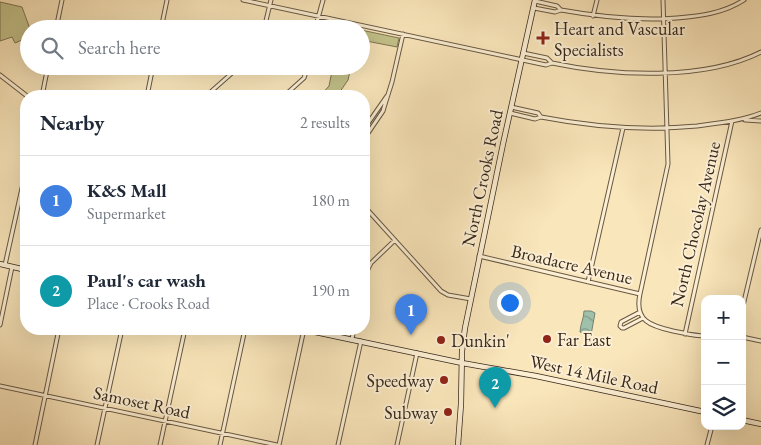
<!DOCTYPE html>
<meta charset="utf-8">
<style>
body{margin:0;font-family:"EB Garamond",serif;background:#f6f6f7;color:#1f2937}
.controls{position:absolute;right:15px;bottom:15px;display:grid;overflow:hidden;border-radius:10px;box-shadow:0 5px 20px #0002}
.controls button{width:45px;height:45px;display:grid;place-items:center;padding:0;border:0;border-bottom:1px solid #e0e1e3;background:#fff;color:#1f2937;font:25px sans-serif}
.you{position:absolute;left:509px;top:302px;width:18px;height:18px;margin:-12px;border:4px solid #fff;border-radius:50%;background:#1a73e8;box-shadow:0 0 0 8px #1a73e833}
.badge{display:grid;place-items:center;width:32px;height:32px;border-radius:50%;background:#8f2418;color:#fff;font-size:16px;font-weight:700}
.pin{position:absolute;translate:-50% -41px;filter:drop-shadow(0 1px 2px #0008)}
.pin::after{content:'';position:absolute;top:26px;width:18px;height:15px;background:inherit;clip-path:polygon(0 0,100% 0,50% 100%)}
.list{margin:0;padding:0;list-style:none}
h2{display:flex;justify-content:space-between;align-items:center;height:65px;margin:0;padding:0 20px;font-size:21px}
h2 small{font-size:16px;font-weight:400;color:#747a83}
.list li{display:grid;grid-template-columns:32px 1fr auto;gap:15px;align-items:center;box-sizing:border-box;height:90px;padding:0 20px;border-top:1px solid #e0e1e3}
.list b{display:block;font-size:19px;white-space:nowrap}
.list p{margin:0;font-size:16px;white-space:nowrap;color:#747a83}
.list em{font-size:16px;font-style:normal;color:#747a83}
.icon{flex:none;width:28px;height:28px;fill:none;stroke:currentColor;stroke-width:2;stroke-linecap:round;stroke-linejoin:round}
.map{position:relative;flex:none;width:761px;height:445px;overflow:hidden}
.search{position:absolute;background:#fff;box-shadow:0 5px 20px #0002;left:20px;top:20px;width:350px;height:55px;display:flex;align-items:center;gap:12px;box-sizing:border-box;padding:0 18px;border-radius:28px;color:#747a83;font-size:19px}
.panel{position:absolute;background:#fff;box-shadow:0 5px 20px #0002;left:20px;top:90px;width:350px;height:245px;border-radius:20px}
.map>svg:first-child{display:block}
.green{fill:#c5c38b;stroke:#7e7654}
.water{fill:url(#water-waves);stroke:#758372}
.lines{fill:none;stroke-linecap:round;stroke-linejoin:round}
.street-casing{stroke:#675844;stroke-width:5}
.secondary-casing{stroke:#36281c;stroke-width:6}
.street{stroke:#fcefd3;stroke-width:3}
.secondary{stroke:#fcefd3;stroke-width:4.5}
.poi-dot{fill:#8f2418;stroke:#fcefd3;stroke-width:2}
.labels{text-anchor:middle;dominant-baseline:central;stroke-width:4;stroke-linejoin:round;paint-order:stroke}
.poi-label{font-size:18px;fill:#36281c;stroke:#fcefd3;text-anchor:start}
.street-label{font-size:18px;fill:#36281c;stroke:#fcefd3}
</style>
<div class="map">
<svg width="761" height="445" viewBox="0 0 761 445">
<defs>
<pattern id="water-waves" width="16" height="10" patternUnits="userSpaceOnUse" patternTransform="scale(1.25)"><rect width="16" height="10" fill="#9fc0ab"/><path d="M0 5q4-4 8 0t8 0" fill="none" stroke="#829c8a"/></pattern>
</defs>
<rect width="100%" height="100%" fill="#fae6bb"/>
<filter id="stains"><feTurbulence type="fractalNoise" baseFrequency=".004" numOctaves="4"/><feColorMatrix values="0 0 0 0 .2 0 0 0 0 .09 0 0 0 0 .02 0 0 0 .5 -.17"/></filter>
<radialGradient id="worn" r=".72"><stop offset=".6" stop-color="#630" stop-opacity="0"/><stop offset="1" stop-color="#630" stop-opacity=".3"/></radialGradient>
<path class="green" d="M 0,2 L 22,7 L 30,29 L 29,29 L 29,37 L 15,43 L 12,37 L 0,41 Z
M 361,30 L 399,38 L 397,47 L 361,40 Z
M 333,66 L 355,66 L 354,71 L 350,71 L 348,80 L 337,96 L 320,96 L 329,86 Z"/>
<path class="water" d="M 584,311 L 591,311 L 595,313 L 591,335 L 588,336 L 580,332 C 580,325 584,318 584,311 Z"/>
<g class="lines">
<g class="street-casing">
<path id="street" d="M 243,0 L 546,65 L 552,63 C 614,76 704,81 761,52
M 535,1 L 557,6 L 561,10
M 534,8 L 555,12 L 561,10 C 600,17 638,21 677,18 C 701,16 724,13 744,0
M 593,16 L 597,0
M 56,29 L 62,0
M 161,29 L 167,0
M 264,29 L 271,0
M 315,29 L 323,0
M 523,53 L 547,58 L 552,63
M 0,75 L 27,96
M 42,96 L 48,66
M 147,96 L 153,66
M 206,96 L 240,66
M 284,96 L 304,78 L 308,66
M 511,107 L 538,113 L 541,117
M 510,113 L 535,119 L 541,117 C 593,127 645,131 697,126 C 719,123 741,121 761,113
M 745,120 L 761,121
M 364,129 L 387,96
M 364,139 L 383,111 L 386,101 L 392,82 L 403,34
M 364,206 L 441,291 L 448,295 L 471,299
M 479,256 L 640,294 C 634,321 651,326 673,331 C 684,333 694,336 705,336
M 5,265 L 26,170
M 588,282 L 623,128
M 364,285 L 368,269 L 371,263 L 395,240
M 640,294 L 668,164 L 663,0
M 742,310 L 761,230
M 640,312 L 621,322 L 620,326 L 622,328 L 624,328 L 643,318
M 0,325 L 12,267
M 685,334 L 732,121
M 742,337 L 761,341
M 352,339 L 354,329
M 0,386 L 277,445
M 35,445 L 59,329
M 97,445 L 122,329
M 160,445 L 185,329
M 220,445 L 245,329
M 279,445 L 304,329
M 338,445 L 361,341
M 397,445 L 417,353
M 707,445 L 712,426"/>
</g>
<g class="secondary-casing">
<path id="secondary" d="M 0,264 L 26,270
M 301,329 L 462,363 L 536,376 L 705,412
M 742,420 L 761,424
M 458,445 L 461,404 L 462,351 L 465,328 L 503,144 L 535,0"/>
</g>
<use href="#street" class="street"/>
<use href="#secondary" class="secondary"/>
</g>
<g class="poi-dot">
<path d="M540.5 30.5h5v5h5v5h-5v5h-5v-5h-5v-5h5z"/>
<circle cx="547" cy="339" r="5"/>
<circle cx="441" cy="340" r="5"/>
<circle cx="444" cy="380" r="5"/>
<circle cx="448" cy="412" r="5"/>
</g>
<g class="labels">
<g class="poi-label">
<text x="554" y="28">Heart and Vascular<tspan x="554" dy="21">Specialists</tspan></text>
<text x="557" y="339">Far East</text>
<text x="451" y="340">Dunkin'</text>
<text x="434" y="380" text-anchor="end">Speedway</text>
<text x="438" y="412" text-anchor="end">Subway</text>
</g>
<g class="street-label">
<text transform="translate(482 178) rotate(-78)">North Crooks Road</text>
<text transform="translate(695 224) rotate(-77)">North Chocolay Avenue</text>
<text transform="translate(572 264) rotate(13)">Broadacre Avenue</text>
<text transform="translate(594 374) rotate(12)">West 14 Mile Road</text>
<text transform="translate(142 402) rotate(12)">Samoset Road</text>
</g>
</g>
<rect width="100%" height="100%" filter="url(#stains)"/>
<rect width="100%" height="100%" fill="url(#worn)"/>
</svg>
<div class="controls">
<button>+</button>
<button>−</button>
<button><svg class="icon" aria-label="layers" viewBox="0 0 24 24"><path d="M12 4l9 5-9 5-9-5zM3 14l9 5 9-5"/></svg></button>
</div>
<div class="you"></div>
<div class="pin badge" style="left:411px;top:335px;background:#3f7fe0">1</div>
<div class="pin badge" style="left:495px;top:408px;background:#0f9aa8">2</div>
<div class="search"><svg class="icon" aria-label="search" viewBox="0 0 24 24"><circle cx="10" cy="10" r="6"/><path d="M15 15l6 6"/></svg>Search here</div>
<section class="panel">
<h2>Nearby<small>2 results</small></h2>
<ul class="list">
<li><span class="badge" style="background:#3f7fe0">1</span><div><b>K&amp;S Mall</b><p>Supermarket</p></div><em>180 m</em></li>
<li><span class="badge" style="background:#0f9aa8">2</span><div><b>Paul's car wash</b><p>Place · Crooks Road</p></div><em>190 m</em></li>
</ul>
</section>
</div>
